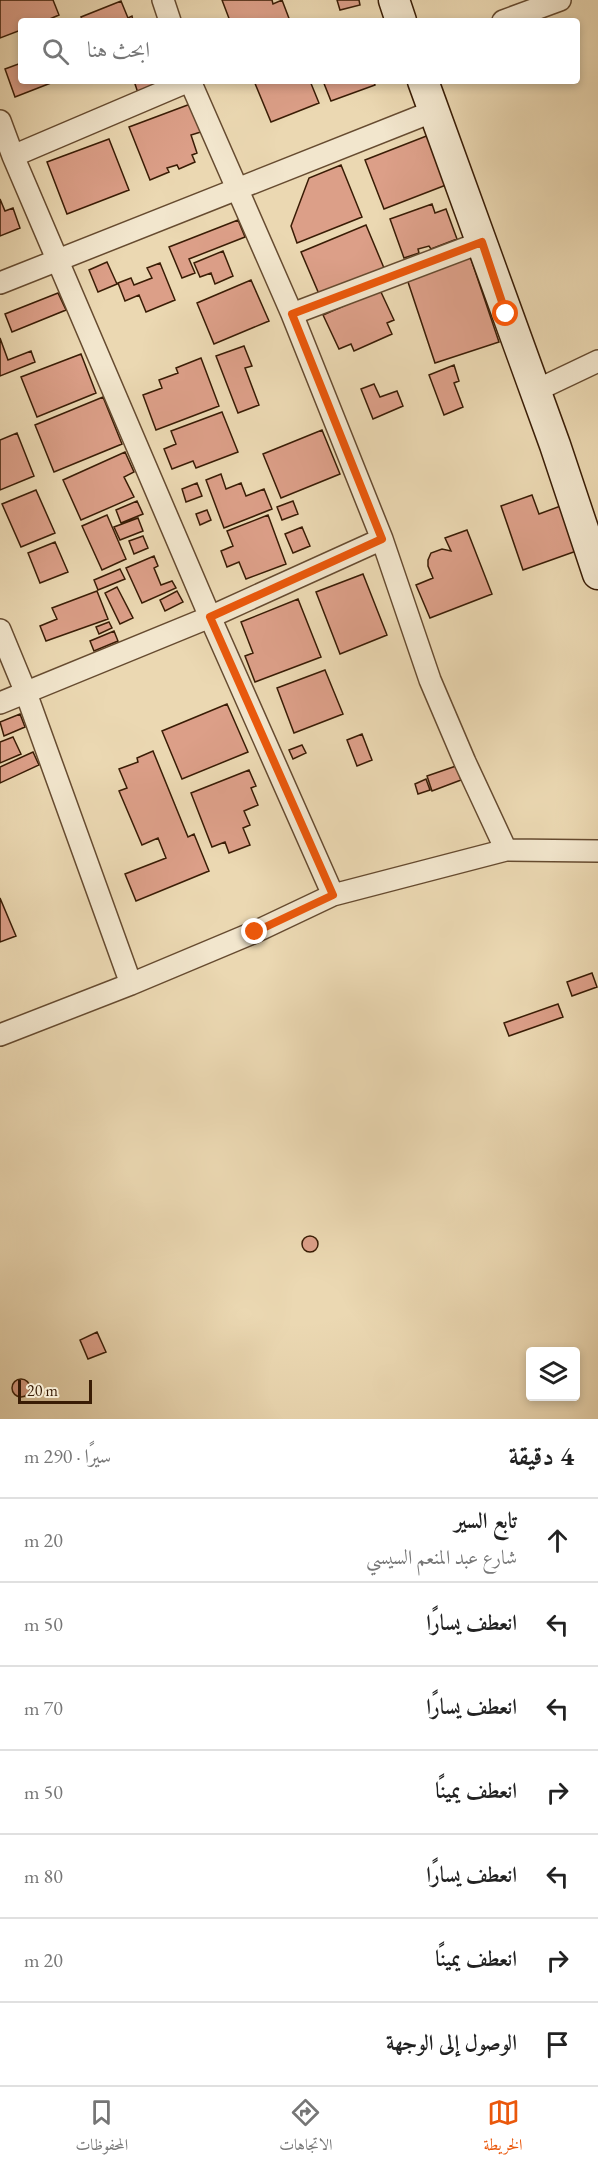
<!DOCTYPE html>
<html lang="ar">
<meta charset="utf-8">
<style>
body{margin:0;font-family:"EB Garamond",Amiri,serif;background:#f2f2f2;color:#222;direction:rtl}
.controls{position:absolute;right:18px;bottom:18px;display:grid;overflow:hidden;border-radius:6px;box-shadow:0 3px 9px #0003}
.controls button{width:54px;height:54px;display:grid;place-items:center;padding:0;border:0;border-bottom:2px solid #e0e0e0;background:#fff;color:#222;font:30px sans-serif}
.scale{position:absolute;left:18px;bottom:15px;width:74px;box-sizing:border-box;padding-left:6px;border:3px solid #391c05;border-top:0;font-size:16px;line-height:21px;white-space:nowrap;color:#391c05;-webkit-text-stroke:4px #f2e6cd;paint-order:stroke}
.stop{position:absolute;width:18px;height:18px;margin:-14px;border:4px solid #ea580c;border-radius:50%;background:#fff}
.stop.end{background:#ea580c;border-color:#fff;box-shadow:0 2px 6px #0008}
.list{margin:0;padding:0;list-style:none}
h2{display:flex;justify-content:space-between;align-items:center;height:78px;margin:0;padding:0 24px;font-size:26px}
h2 small{font-size:20px;font-weight:400;color:#767676}
.list li{display:grid;grid-template-columns:39px 1fr auto;gap:18px;align-items:center;box-sizing:border-box;height:84px;padding:0 24px;border-top:2px solid #e0e0e0}
.list b{display:block;font-size:22px;white-space:nowrap}
.list p{margin:0;font-size:20px;white-space:nowrap;color:#767676}
.list em{font-size:20px;font-style:normal;color:#767676}
.icon{flex:none;width:33px;height:33px;fill:none;stroke:currentColor;stroke-width:2;stroke-linecap:round;stroke-linejoin:round}
.map{position:relative;flex:none;width:598px;height:1419px;overflow:hidden;direction:ltr}
.search{position:absolute;background:#fff;box-shadow:0 3px 9px #0003;left:18px;right:18px;top:18px;height:66px;display:flex;align-items:center;gap:15px;box-sizing:border-box;padding:0 21px;border-radius:6px;color:#767676;font-size:22px}
.sheet{height:666px;background:#fff}
nav{display:flex;justify-content:space-around;align-items:center;box-sizing:border-box;height:84px;border-top:2px solid #e0e0e0;background:#fff;font-size:16px;color:#767676}
nav a{display:grid;justify-items:center;gap:3px}
nav .on{color:#ea580c}
.map>svg:first-child{display:block}
.building{fill:#dc9f88;stroke:#391c05;stroke-width:1.5}
.lines{fill:none;stroke-linecap:round;stroke-linejoin:round}
.street-casing{stroke:#664b30;stroke-width:24}
.secondary-casing{stroke:#391c05;stroke-width:33}
.street{stroke:#f2e6cd;stroke-width:21}
.secondary{stroke:#f2e6cd;stroke-width:30}
.route{stroke:#ea580c;stroke-width:8}
</style>
<div class="map">
<svg width="598" height="1419" viewBox="0 0 598 1419">
<rect width="100%" height="100%" fill="#ebd8b2"/>
<filter id="stains"><feTurbulence type="fractalNoise" baseFrequency=".00333" numOctaves="4"/><feColorMatrix values="0 0 0 0 .2 0 0 0 0 .09 0 0 0 0 .02 0 0 0 .5 -.17"/></filter>
<radialGradient id="worn" r=".72"><stop offset=".6" stop-color="#630" stop-opacity="0"/><stop offset="1" stop-color="#630" stop-opacity=".3"/></radialGradient>
<path class="building" d="M 0,0 L 53,0 L 59,15 L 45,21 L 21,21 L 21,30 L 0,38 Z
M 222,0 L 272,0 L 273,4 L 282,0 L 290,21 L 230,21 Z
M 337,0 L 359,0 L 360,5 L 340,10 Z
M 121,1 L 128,18 L 132,16 L 133,21 L 83,21 L 81,17 Z
M 21,63 L 21,81 L 56,81 L 15,97 L 5,69 Z
M 134,81 L 162,81 L 138,93 Z
M 254,81 L 310,81 L 319,103 L 271,122 Z
M 323,81 L 374,81 L 375,85 L 331,101 Z
M 193,103 L 204,131 L 191,135 L 197,153 L 192,155 L 195,162 L 179,169 L 177,165 L 167,168 L 169,172 L 150,180 L 129,127 Z
M 429,135 L 446,185 L 384,209 L 365,160 Z
M 109,139 L 129,190 L 67,214 L 47,162 Z
M 341,165 L 362,217 L 297,243 L 291,226 L 309,178 Z
M 0,199 L 5,211 L 13,208 L 20,228 L 0,236 Z
M 432,204 L 435,213 L 446,209 L 457,239 L 431,249 L 429,246 L 418,249 L 419,253 L 404,258 L 390,219 Z
M 238,220 L 245,237 L 189,259 L 195,273 L 182,278 L 169,247 Z
M 366,225 L 384,268 L 319,294 L 301,252 Z
M 223,251 L 233,276 L 215,284 L 211,273 L 200,277 L 194,263 Z
M 469,253 L 499,342 L 435,363 L 405,273 Z
M 107,262 L 117,284 L 98,292 L 89,270 Z
M 160,263 L 175,300 L 146,312 L 139,295 L 125,301 L 118,283 L 131,278 L 134,285 L 152,278 L 147,268 Z
M 251,280 L 269,321 L 214,344 L 197,303 Z
M 380,290 L 394,320 L 387,323 L 392,334 L 354,351 L 351,344 L 339,349 L 323,315 Z
M 58,293 L 66,310 L 12,332 L 5,314 Z
M 0,338 L 8,360 L 31,351 L 35,362 L 0,376 Z
M 244,346 L 252,366 L 245,368 L 259,405 L 238,413 L 216,356 Z
M 81,354 L 96,393 L 37,417 L 21,377 Z
M 201,358 L 219,406 L 156,430 L 143,395 L 162,388 L 159,380 L 178,373 L 176,368 Z
M 454,365 L 459,381 L 454,383 L 463,407 L 444,415 L 429,375 Z
M 374,384 L 380,397 L 397,391 L 403,406 L 373,419 L 361,389 Z
M 103,397 L 122,444 L 54,472 L 35,425 Z
M 222,412 L 238,452 L 196,468 L 193,461 L 172,469 L 164,449 L 176,444 L 171,431 Z
M 322,430 L 340,474 L 281,498 L 263,454 Z
M 17,433 L 34,476 L 0,490 L 0,440 Z
M 125,452 L 134,472 L 124,477 L 134,497 L 81,520 L 63,480 Z
M 221,474 L 226,489 L 241,483 L 246,496 L 264,489 L 272,509 L 224,528 L 206,480 Z
M 197,483 L 202,496 L 186,502 L 182,489 Z
M 36,490 L 55,533 L 21,547 L 2,504 Z
M 532,495 L 539,514 L 566,504 L 582,549 L 523,570 L 501,506 Z
M 137,501 L 143,514 L 121,523 L 116,510 Z
M 293,501 L 298,514 L 282,520 L 277,507 Z
M 207,510 L 211,520 L 200,525 L 196,514 Z
M 107,515 L 126,559 L 102,570 L 82,526 Z
M 268,515 L 286,564 L 246,579 L 239,562 L 227,567 L 221,551 L 233,546 L 227,531 Z
M 138,518 L 143,531 L 120,540 L 114,527 Z
M 302,527 L 310,546 L 293,553 L 285,534 Z
M 467,530 L 492,594 L 430,618 L 416,585 L 433,578 L 428,566 L 428,560 L 431,553 L 442,549 L 451,551 L 445,538 Z
M 143,536 L 148,548 L 134,554 L 129,541 Z
M 55,542 L 68,572 L 40,583 L 28,553 Z
M 154,556 L 158,566 L 154,568 L 161,585 L 172,581 L 176,588 L 142,603 L 126,568 Z
M 120,569 L 125,579 L 98,590 L 94,580 Z
M 363,574 L 387,635 L 340,654 L 316,592 Z
M 117,587 L 133,618 L 120,624 L 105,593 Z
M 97,591 L 108,619 L 46,641 L 40,626 L 57,619 L 52,608 Z
M 177,591 L 183,602 L 165,611 L 160,600 Z
M 298,599 L 321,657 L 255,682 L 245,656 L 253,653 L 241,622 Z
M 109,622 L 112,628 L 99,634 L 96,627 Z
M 114,631 L 118,641 L 94,651 L 90,641 Z
M 325,670 L 343,714 L 294,733 L 277,688 Z
M 227,704 L 248,752 L 182,779 L 162,731 Z
M 20,714 L 25,727 L 4,736 L 0,722 Z
M 362,734 L 372,760 L 357,766 L 347,740 Z
M 13,737 L 21,754 L 0,763 L 0,742 Z
M 302,745 L 306,753 L 293,759 L 289,750 Z
M 153,751 L 188,837 L 194,834 L 209,871 L 136,901 L 125,874 L 166,858 L 158,838 L 142,845 L 119,791 L 127,788 L 119,769 L 138,762 L 137,758 Z
M 33,752 L 39,765 L 0,783 L 0,767 Z
M 456,766 L 461,780 L 432,791 L 427,776 Z
M 249,770 L 256,786 L 251,788 L 258,805 L 244,811 L 250,825 L 243,828 L 250,845 L 229,853 L 225,842 L 212,847 L 191,793 Z
M 426,779 L 430,790 L 418,794 L 415,784 Z
M 0,898 L 16,936 L 0,942 Z
M 592,973 L 597,987 L 572,996 L 567,982 Z
M 558,1004 L 563,1017 L 509,1036 L 504,1023 Z
M302 1244a8 8 0 1 1 16 0a8 8 0 1 1-16 0Z
M 97,1332 L 106,1352 L 88,1359 L 80,1340 Z
M12 1388a9 9 0 1 1 18 0a9 9 0 1 1-18 0Z"/>
<g class="lines">
<g class="street-casing">
<path id="street" d="M 163,0 L 170,21
M 503,21 L 560,0
M 190,81 L 292,314 L 382,539 L 430,680 L 465,762 L 506,850
M 0,121 L 13,156 L 210,617 L 333,895
M 13,156 L 189,81
M 0,283 L 434,111
M 292,314 L 482,242
M 535,391 L 598,361
M 0,630 L 26,693 L 131,984
M 0,703 L 210,617 L 382,539
M 0,1035 L 131,984 L 255,932 L 333,895 L 506,850 L 598,851"/>
</g>
<g class="secondary-casing">
<path id="secondary" d="M 394,0 L 401,21
M 423,81 L 555,445 L 598,574"/>
</g>
<use href="#street" class="street"/>
<use href="#secondary" class="secondary"/>
</g>
<g class="lines">
<path class="route" d="M 255,932 L 333,895 L 210,617 L 382,539 L 292,314 L 482,242 L 506,314"/>
</g>
<rect width="100%" height="100%" filter="url(#stains)"/>
<rect width="100%" height="100%" fill="url(#worn)"/>
</svg>
<div class="controls">
<button><svg class="icon" aria-label="layers" viewBox="0 0 24 24"><path d="M12 4l9 5-9 5-9-5zM3 14l9 5 9-5"/></svg></button>
</div>
<div class="scale">20 m</div>
<div class="stop" style="left:506px;top:314px"></div>
<div class="stop end" style="left:255px;top:932px"></div>
<div class="search"><svg class="icon" aria-label="search" viewBox="0 0 24 24"><circle cx="10" cy="10" r="6"/><path d="M15 15l6 6"/></svg>ابحث هنا</div>
</div>
<section class="sheet">
<h2>4 دقيقة<small>سيرًا · 290 m</small></h2>
<ul class="list">
<li><svg class="icon" aria-label="ahead" viewBox="0 0 24 24"><path d="M12 20V5M6 11l6-6 6 6"/></svg><div><b>تابع السير</b><p>شارع عبد المنعم السيسي</p></div><em>20 m</em></li>
<li><svg class="icon" aria-label="left" viewBox="0 0 24 24"><path d="M17 20v-9H6M10 6l-5 5 5 5"/></svg><div><b>انعطف يسارًا</b></div><em>50 m</em></li>
<li><svg class="icon" aria-label="left" viewBox="0 0 24 24"><path d="M17 20v-9H6M10 6l-5 5 5 5"/></svg><div><b>انعطف يسارًا</b></div><em>70 m</em></li>
<li><svg class="icon" aria-label="right" viewBox="0 0 24 24"><path d="M7 20v-9h11M14 6l5 5-5 5"/></svg><div><b>انعطف يمينًا</b></div><em>50 m</em></li>
<li><svg class="icon" aria-label="left" viewBox="0 0 24 24"><path d="M17 20v-9H6M10 6l-5 5 5 5"/></svg><div><b>انعطف يسارًا</b></div><em>80 m</em></li>
<li><svg class="icon" aria-label="right" viewBox="0 0 24 24"><path d="M7 20v-9h11M14 6l5 5-5 5"/></svg><div><b>انعطف يمينًا</b></div><em>20 m</em></li>
<li><svg class="icon" aria-label="arrive" viewBox="0 0 24 24"><path d="M6 21V4h12l-3 4 3 4H6"/></svg><div><b>الوصول إلى الوجهة</b></div></li>
</ul>
</section>
<nav>
<a class="on"><svg class="icon" aria-label="map" viewBox="0 0 24 24"><path d="M3 6l6-2 6 2 6-2v14l-6 2-6-2-6 2zM9 4v14M15 6v14"/></svg>الخريطة</a>
<a><svg class="icon" aria-label="directions" viewBox="0 0 24 24"><path d="M12 3l9 9-9 9-9-9zM9 14v-3h6M13 9l2 2-2 2"/></svg>الاتجاهات</a>
<a><svg class="icon" aria-label="saved" viewBox="0 0 24 24"><path d="M7 4h10v16l-5-4-5 4z"/></svg>المحفوظات</a>
</nav>
